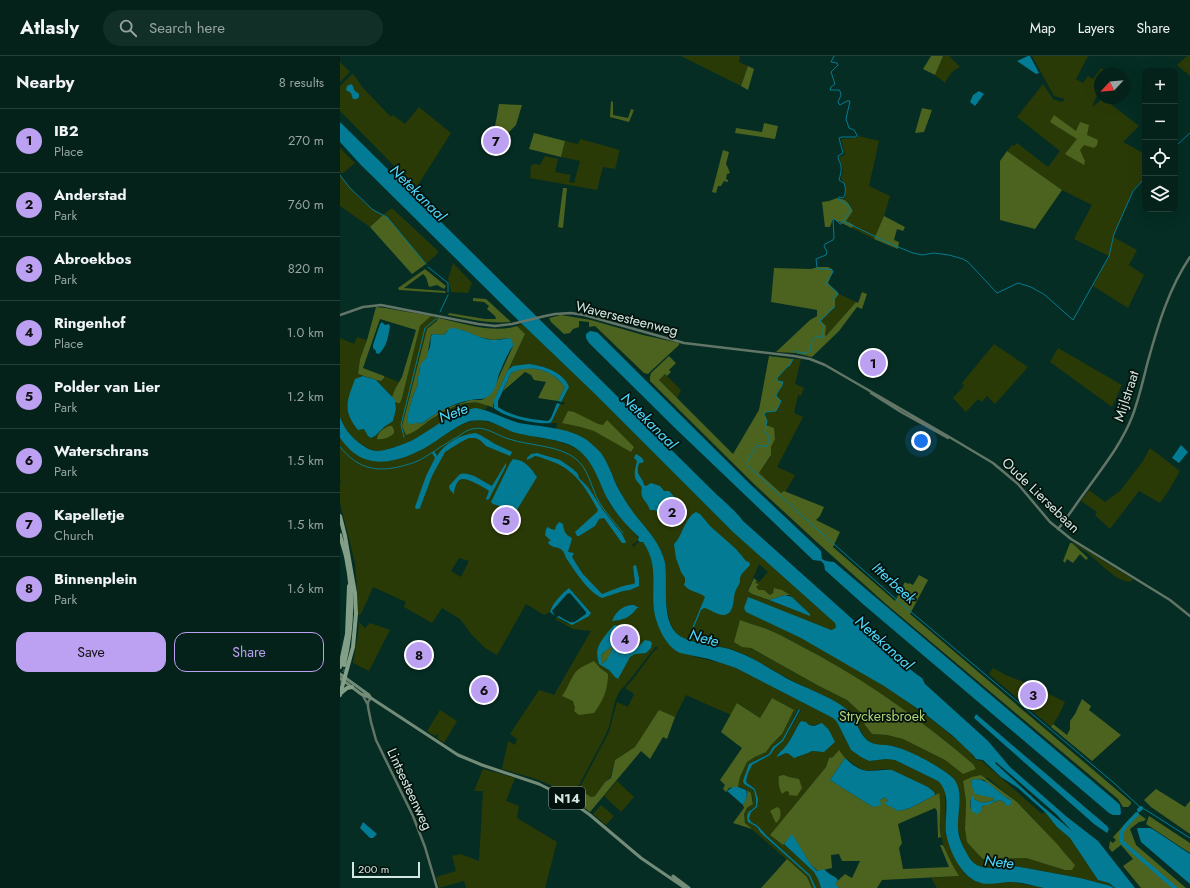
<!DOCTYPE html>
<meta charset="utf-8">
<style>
body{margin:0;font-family:Jost,sans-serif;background:#122f27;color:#f1f3f6}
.controls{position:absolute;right:12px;top:12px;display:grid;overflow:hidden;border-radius:8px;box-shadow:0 4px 16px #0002}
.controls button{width:36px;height:36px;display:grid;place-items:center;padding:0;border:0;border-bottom:1px solid #253f39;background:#04221a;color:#f1f3f6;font:20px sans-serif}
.compass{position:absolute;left:754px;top:12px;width:36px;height:36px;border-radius:50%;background:#04221a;box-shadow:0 4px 16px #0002;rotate:244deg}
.scale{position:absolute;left:12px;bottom:10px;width:68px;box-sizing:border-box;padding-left:4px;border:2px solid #d3e8e0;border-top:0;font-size:11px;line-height:14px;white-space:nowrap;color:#d3e8e0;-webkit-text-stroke:3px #04120d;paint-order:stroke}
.you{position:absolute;left:581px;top:385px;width:14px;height:14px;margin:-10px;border:3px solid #fff;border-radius:50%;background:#1a73e8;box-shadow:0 0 0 6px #1a73e833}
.badge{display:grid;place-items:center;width:26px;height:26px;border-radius:50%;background:#bca0f2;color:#111;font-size:13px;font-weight:700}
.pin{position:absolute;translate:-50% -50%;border:2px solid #fff;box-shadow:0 1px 4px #0006}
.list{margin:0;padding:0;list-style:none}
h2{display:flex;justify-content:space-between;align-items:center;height:52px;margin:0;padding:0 16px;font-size:17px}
h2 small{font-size:13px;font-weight:400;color:#97a4a2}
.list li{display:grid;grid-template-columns:26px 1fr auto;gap:12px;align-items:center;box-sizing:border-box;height:64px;padding:0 16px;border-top:1px solid #253f39}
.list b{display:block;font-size:15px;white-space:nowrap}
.list p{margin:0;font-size:13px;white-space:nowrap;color:#97a4a2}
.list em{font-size:13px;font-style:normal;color:#97a4a2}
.actions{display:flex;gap:8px;padding:12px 16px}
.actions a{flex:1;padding:9px 0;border:1px solid #bca0f2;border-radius:12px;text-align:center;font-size:14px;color:#bca0f2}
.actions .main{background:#bca0f2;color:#111}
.icon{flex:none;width:22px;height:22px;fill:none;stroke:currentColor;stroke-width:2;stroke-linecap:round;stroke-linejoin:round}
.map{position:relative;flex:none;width:850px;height:832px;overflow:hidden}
header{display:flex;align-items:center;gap:24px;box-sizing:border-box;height:56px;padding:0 20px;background:#04221a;border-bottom:1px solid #253f39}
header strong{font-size:19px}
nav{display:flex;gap:22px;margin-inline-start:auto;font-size:14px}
.search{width:280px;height:36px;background:#122f27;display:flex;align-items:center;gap:10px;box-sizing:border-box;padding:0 14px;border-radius:22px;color:#97a4a2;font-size:15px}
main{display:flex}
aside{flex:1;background:#04221a}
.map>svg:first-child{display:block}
.green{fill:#2a3a07;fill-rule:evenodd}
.forest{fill:#4c621f;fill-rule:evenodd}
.water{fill:#037b94;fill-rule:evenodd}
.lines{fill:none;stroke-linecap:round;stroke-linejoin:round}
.stream{stroke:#037b94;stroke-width:1}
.river{stroke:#037b94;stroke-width:4}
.highway-tunnel{stroke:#24493f;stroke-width:4;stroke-dasharray:4 2;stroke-linecap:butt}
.secondary{stroke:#637566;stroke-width:2.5}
.primary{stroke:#748b77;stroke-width:3}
.highway{stroke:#839f87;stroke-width:4}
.labels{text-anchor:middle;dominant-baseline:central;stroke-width:3.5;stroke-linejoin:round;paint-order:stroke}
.shield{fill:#04120d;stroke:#95a8a1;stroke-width:1}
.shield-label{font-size:13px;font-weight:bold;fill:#d3e8e0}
.street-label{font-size:14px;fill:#d3e8e0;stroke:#04120d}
.park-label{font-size:14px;fill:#b0d375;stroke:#04120d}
.water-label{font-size:15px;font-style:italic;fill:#4ed8fc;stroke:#04120d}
</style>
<header>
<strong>Atlasly</strong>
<div class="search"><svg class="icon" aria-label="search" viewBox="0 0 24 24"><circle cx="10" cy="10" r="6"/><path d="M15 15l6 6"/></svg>Search here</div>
<nav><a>Map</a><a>Layers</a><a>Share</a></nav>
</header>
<main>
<aside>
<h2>Nearby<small>8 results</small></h2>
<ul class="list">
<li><span class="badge">1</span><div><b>IB2</b><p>Place</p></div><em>270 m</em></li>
<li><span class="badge">2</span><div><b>Anderstad</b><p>Park</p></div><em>760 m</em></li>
<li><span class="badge">3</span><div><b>Abroekbos</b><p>Park</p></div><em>820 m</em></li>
<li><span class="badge">4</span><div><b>Ringenhof</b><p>Place</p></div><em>1.0 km</em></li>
<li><span class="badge">5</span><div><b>Polder van Lier</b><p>Park</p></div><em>1.2 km</em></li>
<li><span class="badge">6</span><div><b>Waterschrans</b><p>Park</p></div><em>1.5 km</em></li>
<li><span class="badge">7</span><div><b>Kapelletje</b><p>Church</p></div><em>1.5 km</em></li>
<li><span class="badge">8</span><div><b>Binnenplein</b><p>Park</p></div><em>1.6 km</em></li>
</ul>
<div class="actions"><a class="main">Save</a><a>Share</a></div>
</aside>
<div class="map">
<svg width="850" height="832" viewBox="0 0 850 832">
<rect width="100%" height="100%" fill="#052d23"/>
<path class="green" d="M 341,0 L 400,0 L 399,6 L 408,10 L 401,30 Z
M 603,0 L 609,0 L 620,11 C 612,15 609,19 605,27 L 595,19 Z
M 692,0 L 748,0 L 736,23 L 743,27 L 748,20 L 753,23 L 761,12 L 769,18 L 760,18 L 760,39 L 756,41 L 752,51 L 761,44 L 767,48 L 768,46 L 799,70 L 783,86 L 805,98 L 805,122 L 793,134 L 773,181 L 797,194 L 789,209 L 804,219 L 788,252 L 753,230 L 769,200 L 734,183 L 752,149 L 722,134 L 667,95 L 672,89 L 674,90 L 677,87 L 708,111 L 720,95 L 677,61 L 703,28 L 713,43 L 722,46 L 725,43 L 714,40 Z
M 847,0 L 850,0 L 850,20 L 837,9 Z
M 0,6 L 10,16 L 0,26 Z
M 12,18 L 14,19 L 23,32 L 51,61 L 53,59 L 65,68 L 79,51 L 111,77 L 76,132 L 0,55 L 0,30 Z
M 518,80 L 539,85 L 529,130 L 550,140 L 544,160 L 534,183 L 512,172 L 514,169 L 506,165 L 513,155 L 509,146 L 504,143 C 507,134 506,129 501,122 C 505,111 501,110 499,101 L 505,99 L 501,83 L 517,82 Z
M 240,83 L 280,94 L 275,113 L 263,111 L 257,134 L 190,122 L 191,109 L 195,108 L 200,109 L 205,100 L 218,103 L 215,116 L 231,119 L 229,126 L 234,127 L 240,105 L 221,101 L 225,85 L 238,88 Z
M 0,92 L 15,107 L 2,118 L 0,116 Z
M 0,119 C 12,134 25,151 43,159 L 52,152 L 97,194 L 98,197 L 96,199 L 86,208 L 47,161 L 43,159 L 30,171 L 0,150 Z
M 113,207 L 132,227 L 128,237 L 111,236 L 108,223 Z
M 499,238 L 516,246 L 486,280 L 485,279 L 485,270 L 481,265 L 495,252 L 495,243 Z
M 91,260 L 98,262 L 97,265 L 87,273 L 62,369 L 63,372 L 71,377 C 94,362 119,340 148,349 L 145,354 C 123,347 97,370 79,381 C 70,386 60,390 50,392 C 46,394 41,396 35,395 C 31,394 28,392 24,390 C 13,385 5,373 0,363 L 0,282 L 14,288 L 17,281 L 27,284 L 20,303 L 18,318 L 23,320 L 22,320 C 7,340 1,352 18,374 L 24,373 L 27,378 L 33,382 L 43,371 L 53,365 L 56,353 L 55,346 L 57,347 L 62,342 L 80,270 Z
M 182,268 L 255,338 L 393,476 L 495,567 L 496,571 L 494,573 L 491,574 L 406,556 C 477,586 545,626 605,674 C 614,682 630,693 636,704 L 642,705 L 702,758 L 705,756 L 717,771 L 730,782 L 758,824 L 769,827 L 771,830 L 740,822 L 680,811 C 667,809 655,814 642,811 C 615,805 615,744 612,721 L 595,709 L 567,696 L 555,690 L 537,689 L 530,686 L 525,682 L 519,672 L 494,645 L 447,622 L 406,599 L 391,593 L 349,584 L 341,581 L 336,578 L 333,573 L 330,567 L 327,552 L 325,535 L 326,515 L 322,497 L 319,491 C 310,476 298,464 288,449 C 265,412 267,383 216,373 L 217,367 L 210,367 L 212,365 L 220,348 L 224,349 L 225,346 L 221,346 L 228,333 C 224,315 200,307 183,309 C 178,309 173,312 168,314 L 185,278 L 177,270 ZM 419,508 L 428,516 L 419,526 L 417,525 L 415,527 L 418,529 L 416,531 L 419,534 C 423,534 427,535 430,539 L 434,537 L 434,532 C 449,537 459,547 470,558 L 465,558 L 412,538 L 408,534 ZM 400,564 C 410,568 420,570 429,574 C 446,581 462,591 478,599 C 534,630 585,667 633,708 L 636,713 L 623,718 L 605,704 L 563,683 L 547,679 L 532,678 L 525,669 L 521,657 L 507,644 L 479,630 L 410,592 ZM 648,722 L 677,746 L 692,761 L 735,809 L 725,814 L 686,802 L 643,803 L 636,796 L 627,785 L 625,773 L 626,745 L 623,725 Z
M 654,288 L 688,311 L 655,348 L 647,340 L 642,346 L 638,343 L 626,356 L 613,342 L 624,330 L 622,327 Z
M 718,292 L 782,329 L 772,351 L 710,306 Z
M 453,303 L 461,303 L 455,328 L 464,332 L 461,340 L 458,339 L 454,357 L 463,361 L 437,411 L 455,419 L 446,435 L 444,435 L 441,437 L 419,417 L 431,400 L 431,391 L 435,383 C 430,374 426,367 424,358 L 426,356 L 431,355 L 440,344 L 436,340 C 438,334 442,332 443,326 L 437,325 L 437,322 L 452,306 Z
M 325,318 L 341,334 L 337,342 L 319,324 Z
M 44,320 L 59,326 L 55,333 L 52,341 L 36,324 L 41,325 L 44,322 Z
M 138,364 C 153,365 166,374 181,378 C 197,382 216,383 231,390 C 255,401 259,429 271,450 C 279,461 289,472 299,482 L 299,484 L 292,489 L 291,488 L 294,492 L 293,491 L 300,485 L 303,486 L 310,497 L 313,508 L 314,516 L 314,552 L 317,567 L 352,600 L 381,607 L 396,612 L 493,662 L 497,666 L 511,694 L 521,701 L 529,705 L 546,703 L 555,704 L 598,725 L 602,729 L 605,735 L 606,779 L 624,817 L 630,822 L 640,827 L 672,826 L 705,832 L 597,832 L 591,822 L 618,820 L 605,794 L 601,780 L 598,737 L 595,739 L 591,733 L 588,731 L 545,713 L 528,715 L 521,713 L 497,697 L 493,701 L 489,702 L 486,711 L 430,779 L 443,789 L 444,788 L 474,816 L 478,823 L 481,832 L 476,832 L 470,819 L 426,779 L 418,770 L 411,766 L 409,761 L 411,756 L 417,751 L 415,733 L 407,727 L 406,725 L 408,717 L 411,710 L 414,708 L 430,699 L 433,694 L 440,688 L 448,677 L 461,654 L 458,653 L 442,684 L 433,691 L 429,698 L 411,707 L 408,711 L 404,722 L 404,728 L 414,734 L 416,743 L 416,750 L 411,753 L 407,759 L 410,767 L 417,771 L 429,785 L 469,820 L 474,832 L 472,832 L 467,821 L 408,770 C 403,765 402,757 408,752 C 410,750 412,750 413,747 C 414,745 412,740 411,737 L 407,734 L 398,731 L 400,721 L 407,706 L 419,699 L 439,682 L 454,655 L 432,642 L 420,662 L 398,647 L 391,659 L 346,639 L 335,661 L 319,655 L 295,691 L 275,704 L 270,722 L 265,726 L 255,740 L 251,741 L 239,733 L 269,676 L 277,646 L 288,651 L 294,638 L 285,632 L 294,622 L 314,595 L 318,592 L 316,590 L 292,621 L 279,636 L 275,645 L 269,671 L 264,682 L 232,742 L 217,732 L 196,723 L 162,713 L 168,685 L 175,689 L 177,683 L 170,678 L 199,634 L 214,639 L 251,575 L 233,573 L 215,563 L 217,561 C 234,575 235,564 250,559 L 250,556 L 229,532 C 222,537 213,548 210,556 L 204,559 L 186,548 L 157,599 L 145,592 L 132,579 L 120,563 L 102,552 L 92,567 L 64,551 L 66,546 L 33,531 L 21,558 L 18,559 L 17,533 L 15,507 L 0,447 L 0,426 L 2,426 L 0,424 L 0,382 C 4,386 8,392 12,395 C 39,416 73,400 97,384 C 110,376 122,366 138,364 ZM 119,502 L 129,505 L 121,521 L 111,515 ZM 461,665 C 468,668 471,671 478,668 L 489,674 L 491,679 L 478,696 L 472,695 L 458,701 L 446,697 L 439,701 L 438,698 C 450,689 452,676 461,665 ZM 444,719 L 449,721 L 459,723 L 449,736 L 446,735 Z
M 810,392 L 840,415 L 829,434 L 820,447 L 799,435 L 770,473 L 755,459 L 757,456 L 741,445 L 749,434 L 765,446 L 780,435 L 803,405 Z
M 732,487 L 734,487 L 791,522 L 793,523 L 791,526 C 774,525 759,505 746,496 C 741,493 737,491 732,487 Z
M 19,566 L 25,572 L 30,567 L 50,574 L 29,615 L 13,607 L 18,578 Z
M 69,589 L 75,593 L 77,589 L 91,596 L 85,605 L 90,608 L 88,610 L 84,607 L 82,610 L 67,601 L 73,594 L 68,590 Z
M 653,612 L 666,619 L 698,632 L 725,646 L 718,661 L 711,671 L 649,618 Z
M 140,627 L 152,633 L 146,641 L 136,634 Z
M 100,654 L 117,665 L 104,687 L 97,682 L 98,679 L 97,678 L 95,680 L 87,675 Z
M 143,713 L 175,722 L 166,745 L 179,750 L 177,762 L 217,786 L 205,832 L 126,832 L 124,825 L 99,832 L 96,821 L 116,815 L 112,800 L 120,798 L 139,805 L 143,735 L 134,735 Z
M 277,725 L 294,741 L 281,756 L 264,740 Z
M 261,749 L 274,760 L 266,769 L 253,758 Z"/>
<path class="forest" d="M 591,0 L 603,0 L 595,19 L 583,13 Z
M 408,10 L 414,13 L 408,34 L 401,30 Z
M 271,45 L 273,46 L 273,59 L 288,62 L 291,53 L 294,54 L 289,66 L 270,61 Z
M 159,48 L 182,49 L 176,69 L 167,78 L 158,84 L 152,83 L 156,65 Z
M 582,52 L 592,54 L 584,76 L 575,77 Z
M 714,59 L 736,75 L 740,66 L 749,69 L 747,79 L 758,84 L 757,89 L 754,92 L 744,89 L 740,94 L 745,105 L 744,109 L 725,98 L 737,83 L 710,66 Z
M 424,67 L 438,70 L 435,83 L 395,77 L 396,72 L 422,76 Z
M 194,77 L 225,85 L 221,101 L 189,93 Z
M 383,94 L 389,96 L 386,108 L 388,112 L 390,117 L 387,118 L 386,123 L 388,124 L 388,126 L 384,125 L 381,130 L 378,130 L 376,137 L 372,136 Z
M 667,95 L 722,134 L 695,173 L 660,164 L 660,105 Z
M 223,132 L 227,132 L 223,172 L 218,171 Z
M 497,142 C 508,144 508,146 513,155 L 506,165 L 514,169 L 512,172 L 493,163 L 490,171 L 485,171 L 482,146 L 489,145 Z
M 43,159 L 47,161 L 86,208 L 72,218 L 30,171 Z
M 544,160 L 565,171 L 563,175 L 557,173 L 554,184 L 559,186 L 558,193 L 534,183 Z
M 478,211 L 488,211 L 492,213 L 493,215 L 488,227 L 499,238 L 495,243 L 495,251 L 481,265 L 486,270 L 485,279 L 486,280 L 516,246 L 518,247 L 522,236 L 527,238 L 522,253 L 517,251 L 499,275 L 472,301 L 455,297 L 436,296 L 470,264 L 477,260 L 477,254 L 431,246 L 434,212 L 471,213 Z
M 85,213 L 106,230 L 104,233 L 97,229 L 89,231 L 86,221 L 83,218 L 64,232 L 105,235 L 106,237 L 59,234 L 58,232 Z
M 133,242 L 146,243 L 171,266 C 149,268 129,263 108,259 L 109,257 L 145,263 L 156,263 L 155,260 L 147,253 L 149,250 L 144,246 L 133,245 Z
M 36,251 L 45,252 L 91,260 L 80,270 L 62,342 L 60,347 L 58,347 L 55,346 L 52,341 L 55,333 L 62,321 L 76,274 L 40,263 L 23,312 L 44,320 L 44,322 L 41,325 L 36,324 L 18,318 L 20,303 L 27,284 Z
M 221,259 L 251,264 L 303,279 L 339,287 L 339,289 L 312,314 L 308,318 L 304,317 L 255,270 L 249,271 L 249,266 L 239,265 L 239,271 L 233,273 L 230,277 L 224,278 L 211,266 L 209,262 Z
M 98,262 C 122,267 154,278 177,270 L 185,278 L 156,340 L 153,350 L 154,352 C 149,350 144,348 139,347 C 121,344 101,357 87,366 C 81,371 74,377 66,379 L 62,370 L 87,273 L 97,265 ZM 122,274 L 139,281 L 153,284 L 169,282 L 173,290 L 153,334 L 150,338 L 142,344 L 131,344 L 103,353 L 81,368 L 79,367 L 73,367 L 67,363 L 73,340 L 78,328 L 77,323 L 79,319 L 80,311 L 87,301 L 91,279 L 93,278 L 104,279 L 107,275 Z
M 329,300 L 336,307 L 329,314 L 331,316 L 327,320 L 325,318 L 319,324 L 393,398 L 419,354 L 429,300 L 453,303 L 450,309 L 447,311 L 437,322 L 438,325 L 443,326 C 442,332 437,335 436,340 L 441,345 L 436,355 L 426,356 L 424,358 L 427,365 L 426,369 L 434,372 L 435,383 L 431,391 L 431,399 L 419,417 L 441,437 L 444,435 L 484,451 L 480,460 L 476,464 L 500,476 L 493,491 L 555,545 L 565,526 L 568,528 L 569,527 L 573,529 L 579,519 L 588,524 L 570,558 L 791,746 L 791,748 L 788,751 L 783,751 L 778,743 L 546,548 L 480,489 L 415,429 L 310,325 L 310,321 L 311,317 Z
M 182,312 C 200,311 215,317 225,331 L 218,345 L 198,342 L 206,326 L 194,324 L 191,319 L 185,316 L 163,335 L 171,317 Z
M 228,355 L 234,356 L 258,368 L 263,369 L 267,364 L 294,391 L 291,396 L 254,375 L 241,371 L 222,367 Z
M 49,370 L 52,370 L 54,374 L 54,377 C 51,381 42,384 37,383 C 38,376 43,373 49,370 Z
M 730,487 L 732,487 L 748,502 L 746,504 L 740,498 L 733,507 L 727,503 L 725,507 L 723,505 Z
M 414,522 L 417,525 L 415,527 L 419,528 L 416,531 L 419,534 L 424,534 L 430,539 L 433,537 L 434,532 L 442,534 L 450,539 L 445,539 L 429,544 L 412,538 L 408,535 Z
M 400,564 C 410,568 420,570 429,574 C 446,581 462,591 478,599 C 534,630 585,667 633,708 L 636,713 L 623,718 L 605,704 L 563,683 L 547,679 L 532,678 L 525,669 L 521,657 L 507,644 L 479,630 L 411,592 L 402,591 L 394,586 Z
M 271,591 L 273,591 C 272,598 268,603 262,608 L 261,607 C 260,598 264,595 271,591 Z
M 254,605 L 260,612 L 268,618 C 268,634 263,645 254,657 L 239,659 L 234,655 L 235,652 L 233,645 L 222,640 C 227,633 229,627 233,620 C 237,612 246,609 254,605 Z
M 432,642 L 454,654 L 442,678 L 431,689 L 426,696 L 415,701 L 407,706 L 400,721 L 398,731 L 389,732 L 386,736 L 383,733 L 385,729 L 380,724 L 402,692 L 381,676 L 397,647 L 420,662 Z
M 742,643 L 751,650 L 749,654 L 781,679 L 752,705 L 711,671 L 713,668 L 727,679 L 730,673 L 730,665 L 735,658 Z
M 319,654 L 335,661 L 327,683 L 323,681 L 310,703 L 301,695 L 250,756 L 233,743 L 239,733 L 251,741 L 255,740 L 265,726 L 271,722 L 275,704 L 295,691 Z
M 499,694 L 505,702 L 490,724 L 533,751 L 540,744 L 545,741 L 548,745 L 545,747 L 558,755 L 570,752 L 599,737 C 602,751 598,767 601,781 L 598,782 L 598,780 L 597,755 L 595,752 L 558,768 L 562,787 L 559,792 L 563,813 L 609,811 L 600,789 L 603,789 L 612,808 L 619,820 L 542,824 L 537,832 L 499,832 L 494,828 L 505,818 L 512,822 L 520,805 L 502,805 L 499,798 L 491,799 L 492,812 L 478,815 L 471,809 L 452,779 L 443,789 L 430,779 L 486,711 L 489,702 L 493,701 Z
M 444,719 L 449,721 L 459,723 L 462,732 L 457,740 L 449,739 L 449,736 L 446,735 L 442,738 C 439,732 438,727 439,720 Z
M 641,719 L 677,746 L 719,790 L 721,793 L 735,809 L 732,814 L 725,814 L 686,802 L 643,803 L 636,796 L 627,786 L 625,773 L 626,745 L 623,725 L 632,721 ZM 635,723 L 644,724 L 665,741 L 671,744 L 665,747 L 660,744 L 644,749 L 641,752 L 631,755 L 630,745 L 634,740 L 634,743 C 641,748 646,747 654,744 L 654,742 L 647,739 L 638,739 L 631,728 L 632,724 Z
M 816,733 L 845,751 L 850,745 L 850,778 L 811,751 L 804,744 Z
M 407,734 L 411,737 L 413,748 L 407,752 L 404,758 L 405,767 L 412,773 L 393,767 L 404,752 L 403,749 C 406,743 408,740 407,734 Z
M 437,751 L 440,753 C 441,758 441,763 436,767 C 433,763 433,759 430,755 Z
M 796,756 L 806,763 L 804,765 L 799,766 L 790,773 L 796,789 L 846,832 L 801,832 L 783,810 L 793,803 L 781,789 L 772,796 L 769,792 L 770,785 L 773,787 L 776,784 L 773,781 Z
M 809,760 L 850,787 L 850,797 L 806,768 Z
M 447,803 L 467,821 L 472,832 L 421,832 Z"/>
<path class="water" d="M 688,0 L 690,0 L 699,17 L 696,18 L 677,5 Z
M 11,28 L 13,30 L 14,34 L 19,38 L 19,41 L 17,43 L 13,43 L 11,37 L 6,34 L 7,30 Z
M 639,35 L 644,38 L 635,50 L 630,46 L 633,39 Z
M 0,66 L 371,433 C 382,444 394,453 403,465 L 548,595 L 576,618 L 582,622 L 585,628 L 648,685 L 670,711 L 727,761 L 758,785 L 795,832 L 775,832 L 769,827 L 758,824 L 730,782 L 717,771 L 705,756 L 678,732 L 661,721 L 643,704 L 636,703 L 633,699 L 613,680 L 584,657 L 544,630 L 461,582 L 406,556 L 404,552 L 408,541 L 491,574 L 494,573 L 496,571 L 495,567 L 393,476 L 255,338 L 182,268 L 21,109 L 0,86 ZM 656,706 L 716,758 L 732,775 L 702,750 L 655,707 Z
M 42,266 L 45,269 L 49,268 L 50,271 C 48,279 48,286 43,293 C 42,295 40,296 39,298 L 36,297 L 36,295 L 33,292 L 33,289 L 40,268 Z
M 110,272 C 125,272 138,283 153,284 C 158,284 164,283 169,282 C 172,283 173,286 173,290 C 167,298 163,309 159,318 C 157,325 156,332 151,338 C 144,345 139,342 131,344 C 112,347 96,357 81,368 C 77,365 73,369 69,368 L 67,363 L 68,358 L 73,340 L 78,328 L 77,323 L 79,319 L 80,311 L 81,308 L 87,301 L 87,298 L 90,291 L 91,280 L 93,278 L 104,279 Z
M 250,275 L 256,276 L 258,277 L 409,427 L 478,492 L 481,495 L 482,503 L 486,505 L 494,506 L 777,746 L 780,749 L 781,757 L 780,759 L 773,759 L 769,757 L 524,549 L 485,514 L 484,508 L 481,505 L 473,504 L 337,374 L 249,287 L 246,282 L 246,278 Z
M 188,308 C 202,309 224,316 229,331 L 221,346 L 218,345 L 225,331 C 213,314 190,307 171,317 L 158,345 L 158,351 C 173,361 191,363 208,365 L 211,362 L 217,347 L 220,348 L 212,365 L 210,367 C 197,369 163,361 154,352 L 154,344 L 168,314 L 173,310 Z
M 23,320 L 36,324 L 55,344 L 56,353 L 53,365 L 44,371 L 35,380 L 31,382 L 28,380 L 24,373 L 18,374 C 2,354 7,345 15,323 Z
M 135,352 C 150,354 164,363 179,367 C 201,371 228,371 247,384 C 252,388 257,393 261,397 C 269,408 273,423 279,434 C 284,443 290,452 296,460 C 308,475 321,488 325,507 C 328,526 321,562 336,577 C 346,587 375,589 389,593 C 395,595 401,597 407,600 C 424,608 439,619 456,627 C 471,634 495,643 506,653 C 517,663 519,680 530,686 C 537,690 545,688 552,690 C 570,694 597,709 612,721 C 625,733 617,756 618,772 C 618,780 622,789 626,796 C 630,804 634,809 642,811 C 654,814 667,809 680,811 L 740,822 L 771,830 L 774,832 C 759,832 743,832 728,832 C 720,832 712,832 704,832 C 693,830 682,826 671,826 C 662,826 646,830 638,826 C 621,820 609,794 606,777 C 604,760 612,738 598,725 L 555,704 L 546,703 L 529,705 L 521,701 L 511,694 L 497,666 L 493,662 L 396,612 L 369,603 L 340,597 C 332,593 328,588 323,580 C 319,572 315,563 314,554 C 311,529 319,509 303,486 L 300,486 L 298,484 L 299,481 C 287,470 275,457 267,442 C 258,424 254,406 237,393 C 222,382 192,382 173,376 C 165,373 157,368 148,365 C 142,364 136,364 130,365 C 118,369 106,378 96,385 C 75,399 41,415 17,399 C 10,395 5,388 0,382 L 0,361 C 3,370 10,380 18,386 C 23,390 30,395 37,395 C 42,395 47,393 52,392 C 61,389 70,386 78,381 C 96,370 113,356 135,352 Z
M 136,377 L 142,380 L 155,388 L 172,396 L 170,400 L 146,390 L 140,384 L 135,382 L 129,382 L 121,386 L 105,396 L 92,420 L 80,452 L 78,453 L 76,453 L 75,451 L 86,420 L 95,402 L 92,397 L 94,395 L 97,400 C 105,387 121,378 136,377 Z
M 841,389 L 848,396 L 839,407 L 832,402 Z
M 197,397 L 220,404 L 233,413 L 238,418 L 239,422 L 248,431 L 263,454 L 282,478 L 286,486 L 285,487 L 282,487 L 264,462 L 259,463 L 255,470 L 239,480 L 237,480 L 235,476 L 257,456 L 258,454 C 246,432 234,412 208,404 C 204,403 199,400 195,400 C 193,401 190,403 187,404 L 187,402 L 191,398 Z
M 296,398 L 301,401 L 304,405 L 302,407 L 299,407 C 295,421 302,419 304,429 L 306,430 L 311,427 L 320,430 L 324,435 L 329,435 L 338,445 L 342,447 L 344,453 L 347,454 L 339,465 L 327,456 L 324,459 L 319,458 L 315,454 L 310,454 C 307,444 299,443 302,432 C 301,429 298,427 296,424 C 293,417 296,411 297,405 L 294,402 Z
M 173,403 C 185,404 190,411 197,421 L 175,457 L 168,453 L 153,448 L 151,446 L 170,407 Z
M 166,407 L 166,410 L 149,443 L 146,444 L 146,443 L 149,435 C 144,431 129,423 123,423 C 119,423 118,425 116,429 C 115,432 114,434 114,438 L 110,434 L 109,430 L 110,429 C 113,426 116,422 119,419 C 127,413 144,426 152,430 Z
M 356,456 L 360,458 L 370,470 L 396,493 L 406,505 L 409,506 L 410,509 C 407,513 401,517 400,522 C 400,523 400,524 400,525 C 400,528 397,531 396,534 C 392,541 396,556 385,559 C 377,560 371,553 364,552 L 361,554 L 352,576 L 351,575 L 365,541 C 358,535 351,537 344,529 L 345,526 L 345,522 L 341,516 L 336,502 L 334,488 C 343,480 344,462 356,456 Z
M 219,466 L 223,468 C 224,475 225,479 232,482 C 231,487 229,492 228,496 L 234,497 L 232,501 L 242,517 L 262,538 L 283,530 L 293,528 L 295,527 L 293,510 L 296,509 L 299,522 L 299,530 L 290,534 L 283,535 L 262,542 C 248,536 235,515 226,502 C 225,499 224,496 222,494 C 217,490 213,493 208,487 L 209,485 L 211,485 L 205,479 L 206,473 L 208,471 L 211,473 L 215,474 L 216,470 Z
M 229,532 L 251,557 L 249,560 L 232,569 L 217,561 L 219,560 C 235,570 232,567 246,558 L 246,556 L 230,537 L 227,538 L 212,555 L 215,560 L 210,556 C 212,548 222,537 229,532 Z
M 445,539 L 452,541 L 470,558 L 470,560 L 429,544 Z
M 294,549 L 299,552 L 297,552 C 290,562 283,564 272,565 C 276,555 283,549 294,549 Z
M 275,569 L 278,570 L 279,577 L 277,580 L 274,579 L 270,586 C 277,588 282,594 290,596 L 299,590 L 305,584 L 310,585 L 312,587 L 311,592 L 306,597 L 295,598 L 290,601 L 278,623 L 275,621 L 269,614 L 259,608 C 258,604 256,596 258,592 C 259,587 271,571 275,569 ZM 271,591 L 273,591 C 271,597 268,604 262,608 C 259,597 264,596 271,591 Z
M 459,653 L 460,654 L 443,685 L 435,692 L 430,699 L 412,709 L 408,717 L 406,725 L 407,727 L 415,733 L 418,743 L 417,751 L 411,756 L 409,762 L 411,766 L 418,770 L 426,779 L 470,819 L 476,832 L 474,832 L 469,820 L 421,777 L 417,771 L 408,766 C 405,755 410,756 416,750 L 416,743 L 414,734 L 404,728 L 403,725 L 404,722 L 409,708 L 429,698 L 433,691 L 442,684 Z
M 636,658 L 767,770 L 769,773 L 767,777 L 754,768 L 634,662 Z
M 461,665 L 466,666 L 469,669 L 474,670 L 482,667 L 489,674 L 495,686 L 484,696 L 472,695 L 468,697 L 454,702 C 445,694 446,698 437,701 C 438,697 442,695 445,691 C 452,683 455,673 461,665 Z
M 505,702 C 511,708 519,714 528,715 C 536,715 544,713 552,714 L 588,731 L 594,736 L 595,739 L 570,752 L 558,755 L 544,747 L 548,745 L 545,741 L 540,744 L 541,749 L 533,751 L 490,724 Z
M 635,723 C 650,723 659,739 671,744 L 672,747 L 668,750 L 665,749 L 665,747 L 660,744 L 653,746 L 649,749 L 644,749 L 641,752 L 641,755 L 637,758 L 631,755 C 631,749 629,744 633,739 L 634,740 L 634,743 C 641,748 647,747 654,744 L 654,742 L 635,738 L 631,728 L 632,724 Z
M 393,731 L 398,731 L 406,734 C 408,740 406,744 403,749 L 387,735 Z
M 23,766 L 37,778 L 33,782 L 30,782 L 20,772 Z
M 798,772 L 810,772 L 814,774 L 850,798 L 850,828 L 801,786 L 797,773 Z
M 452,778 L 471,809 L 477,815 L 484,813 C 489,819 494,819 498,824 L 495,828 L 499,832 L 481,832 L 478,823 L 474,816 L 444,788 Z"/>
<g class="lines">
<path class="stream" d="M 835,87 L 838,88 L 850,77
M 0,119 L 9,131 L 33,154 L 47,161 L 86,208
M 503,165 L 553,189 L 573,197 L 582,199 L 594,197 L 609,199 L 623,203 L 628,206 L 657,237 L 678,227 L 691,231 L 705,239 L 733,264 L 769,200 L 774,178 L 793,135 L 805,122
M 88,211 L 108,227 L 108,236
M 100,256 L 108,239
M 454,296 L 456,295 C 459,298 467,297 470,295 L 471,293 C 470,288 473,283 476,280 L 482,282 L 483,280 L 483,275 L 484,271 L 481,267 L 480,264 C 482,261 485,261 486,259 C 489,256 490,253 494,252 L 493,242 L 497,239 L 497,236 L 486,227 L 493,216 L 492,214 L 486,213 L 478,213 L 477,212 L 476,203 L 486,199 L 487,196 L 484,190 L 485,188 L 493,184 L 494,182 L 493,163 L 495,163 L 500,168 L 501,168 L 510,155 L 510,151 L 498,143 L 499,141 L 503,142 C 506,138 506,132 504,127 L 499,124 C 500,119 502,115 501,110 C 500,105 498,105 498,100 L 503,97 L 499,82 L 502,81 L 516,81 L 517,79 L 514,74 L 509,72 L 506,63 L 510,45 L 507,45 L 500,49 L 499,48 L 498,46 L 501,39 L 500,35 L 499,34 L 490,34 L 491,31 L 495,28 L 491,16 L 498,9 L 497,7 L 491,6 L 494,0
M 453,303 L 450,309 L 447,311 L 437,322 L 437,325 L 443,326 C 442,332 437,335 436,340 L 441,345 L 436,355 L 426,356 L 424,358 L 427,365 L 425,375 L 429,381 L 429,386 L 426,391 L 419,389 L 417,390 L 408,404 L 407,407 L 408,410 L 469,466 L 557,544 L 774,727 L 801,752 L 806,754 L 850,782
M 64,381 L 61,369 L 85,272 L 97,262
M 0,391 C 19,414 38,417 66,409 C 73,407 79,405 85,401 C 97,394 107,386 119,380 C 123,377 127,374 132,373 C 136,372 141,372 144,373 C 153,375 161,381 169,383 C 190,390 219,389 236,403 C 249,413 251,432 259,446 C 266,457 275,467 283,477"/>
<path class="river" d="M 799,754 L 801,752
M 797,758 C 790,766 777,775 782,786 L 835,832"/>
<path class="highway-tunnel" d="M 0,628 L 6,610"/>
<path class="secondary" d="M 0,259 L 23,251 L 41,249 L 138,268 L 155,270 L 172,268 L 205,260 L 215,258 L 231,257 L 244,259 L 344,287 L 454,300 L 470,303 L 485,309 L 606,379 L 653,407 L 678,428 L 710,466 L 731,483 L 830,544 L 850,560
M 531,337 L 561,356 L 608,382
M 718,473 C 728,461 736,448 745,436 C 762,412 781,389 792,361 C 799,343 803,324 808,305 C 818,269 829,232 850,201
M 22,638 L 28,649
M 31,642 L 28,646 L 28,651 L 31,666 L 36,684 L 73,760 L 85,791 L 97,832"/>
<path class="primary" d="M 0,618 L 29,639 L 31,642
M 0,622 L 21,638 L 31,642 L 118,699 L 142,709 L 199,728 L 225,741 L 250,759 L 301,802 L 345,832
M 333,820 L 349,832"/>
<path class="highway" d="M 0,460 L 5,480 L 15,537 L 16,558 L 13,591 L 0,639
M 0,479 C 2,488 6,497 7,506 C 14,541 12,575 4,609
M 0,611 L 7,578 L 9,530
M 1,637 L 7,632 L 12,631"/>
</g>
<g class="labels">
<rect class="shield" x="209" y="731" width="36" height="22" rx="3"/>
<g class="shield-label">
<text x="227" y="742">N14</text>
</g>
<g class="street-label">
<text transform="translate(287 262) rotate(14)">Waversesteenweg</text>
<text transform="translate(786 340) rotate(-72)">Mijlstraat</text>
<text transform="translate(701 439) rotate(44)">Oude Liersebaan</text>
<text transform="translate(70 733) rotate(65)">Lintsesteenweg</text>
</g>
<g class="park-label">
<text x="542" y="660">Stryckersbroek</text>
</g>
<g class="water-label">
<text transform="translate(78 137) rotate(45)">Netekanaal</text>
<text transform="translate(113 357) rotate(-21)">Nete</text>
<text transform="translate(309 365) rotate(45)">Netekanaal</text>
<text transform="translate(554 527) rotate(42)">Itterbeek</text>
<text transform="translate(364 582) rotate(15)">Nete</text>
<text transform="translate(544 587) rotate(42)">Netekanaal</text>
<text transform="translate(659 806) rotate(6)">Nete</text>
</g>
</g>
</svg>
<div class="controls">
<button>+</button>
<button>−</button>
<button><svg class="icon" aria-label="locate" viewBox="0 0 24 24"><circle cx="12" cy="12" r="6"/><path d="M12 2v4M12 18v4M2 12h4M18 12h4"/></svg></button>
<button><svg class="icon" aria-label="layers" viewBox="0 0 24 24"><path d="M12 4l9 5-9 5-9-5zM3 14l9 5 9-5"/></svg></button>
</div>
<svg class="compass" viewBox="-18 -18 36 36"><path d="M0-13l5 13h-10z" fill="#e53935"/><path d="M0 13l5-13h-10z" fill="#97a4a2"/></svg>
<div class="scale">200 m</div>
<div class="you"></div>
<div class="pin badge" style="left:533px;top:307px">1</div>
<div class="pin badge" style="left:332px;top:456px">2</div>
<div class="pin badge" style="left:693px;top:639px">3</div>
<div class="pin badge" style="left:285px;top:583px">4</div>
<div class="pin badge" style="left:166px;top:464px">5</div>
<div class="pin badge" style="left:144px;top:634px">6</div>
<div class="pin badge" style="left:156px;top:85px">7</div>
<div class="pin badge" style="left:79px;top:599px">8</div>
</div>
</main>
